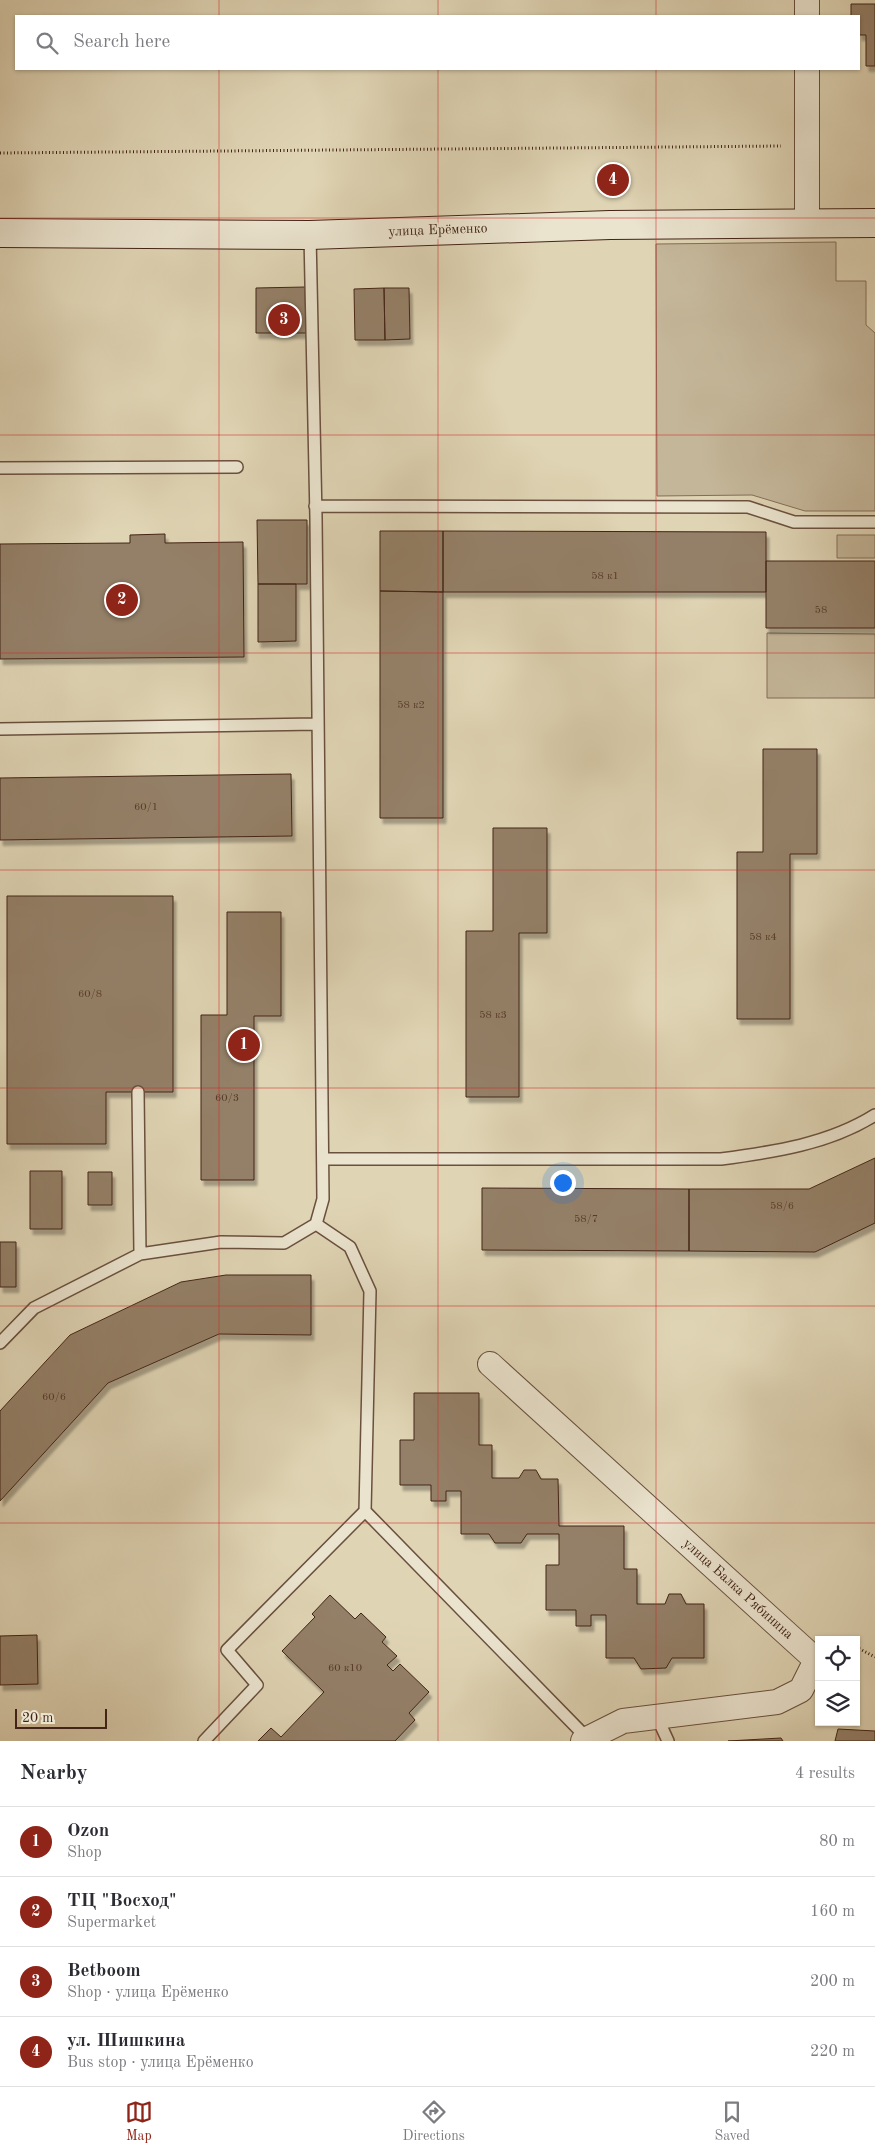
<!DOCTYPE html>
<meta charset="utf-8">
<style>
body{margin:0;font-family:"Old Standard TT",serif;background:#f2f2f3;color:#2b2b33}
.controls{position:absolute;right:15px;bottom:15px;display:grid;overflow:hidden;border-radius:0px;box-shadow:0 1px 4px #0004}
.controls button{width:45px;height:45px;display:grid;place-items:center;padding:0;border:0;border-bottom:1px solid #e1e1e2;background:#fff;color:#2b2b33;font:25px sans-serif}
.scale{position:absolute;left:15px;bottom:12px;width:92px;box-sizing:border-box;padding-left:5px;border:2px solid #432416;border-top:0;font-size:14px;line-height:18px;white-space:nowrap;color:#432416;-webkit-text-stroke:4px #eae3ce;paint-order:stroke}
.you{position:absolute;left:562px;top:1182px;width:18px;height:18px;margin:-12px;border:4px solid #fff;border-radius:50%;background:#1a73e8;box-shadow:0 0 0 8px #1a73e833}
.badge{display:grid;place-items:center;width:32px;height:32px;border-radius:50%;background:#8f2418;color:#fff;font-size:16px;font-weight:700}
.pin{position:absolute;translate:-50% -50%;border:2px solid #fff;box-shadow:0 1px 5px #0006}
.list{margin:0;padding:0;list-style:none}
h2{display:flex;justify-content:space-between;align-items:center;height:65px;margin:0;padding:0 20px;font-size:21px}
h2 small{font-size:16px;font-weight:400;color:#7c7c81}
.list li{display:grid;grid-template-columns:32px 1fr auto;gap:15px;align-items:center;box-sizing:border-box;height:70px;padding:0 20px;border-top:1px solid #e1e1e2}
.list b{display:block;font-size:19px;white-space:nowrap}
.list p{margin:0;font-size:16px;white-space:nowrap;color:#7c7c81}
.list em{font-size:16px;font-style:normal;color:#7c7c81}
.icon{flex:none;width:28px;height:28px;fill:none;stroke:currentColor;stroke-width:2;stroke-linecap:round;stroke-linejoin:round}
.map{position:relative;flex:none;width:875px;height:1741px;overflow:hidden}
.search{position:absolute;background:#fff;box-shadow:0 1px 4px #0004;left:15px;right:15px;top:15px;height:55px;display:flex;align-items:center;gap:12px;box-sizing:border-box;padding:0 18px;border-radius:0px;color:#7c7c81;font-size:19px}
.sheet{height:345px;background:#fff}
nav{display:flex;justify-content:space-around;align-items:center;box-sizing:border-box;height:70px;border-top:1px solid #e1e1e2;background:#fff;font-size:14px;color:#7c7c81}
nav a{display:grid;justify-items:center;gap:2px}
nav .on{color:#8f2418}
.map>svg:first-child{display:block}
.green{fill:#c4b699;stroke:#846d58}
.building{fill:#948068;stroke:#432416;filter:url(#shadow)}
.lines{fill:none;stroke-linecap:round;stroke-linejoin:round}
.lane-casing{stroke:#6a503e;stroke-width:14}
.street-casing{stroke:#6a503e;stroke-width:26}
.secondary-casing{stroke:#432416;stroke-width:30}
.path{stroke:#432416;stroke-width:3;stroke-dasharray:1 2.5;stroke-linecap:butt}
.lane{stroke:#eae3ce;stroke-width:11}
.street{stroke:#eae3ce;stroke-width:24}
.secondary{stroke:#eae3ce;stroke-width:28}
.grid{fill:none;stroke:#d62828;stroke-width:1;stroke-opacity:0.55}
.labels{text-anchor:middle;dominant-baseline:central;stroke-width:4;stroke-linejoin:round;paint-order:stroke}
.number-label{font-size:11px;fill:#573b2a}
.street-label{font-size:14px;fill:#432416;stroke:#eae3ce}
</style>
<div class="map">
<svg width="875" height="1741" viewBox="0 0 875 1741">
<defs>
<filter id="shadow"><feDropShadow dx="3" dy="5.5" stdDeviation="1" flood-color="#0004"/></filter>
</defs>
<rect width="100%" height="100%" fill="#dfd4b4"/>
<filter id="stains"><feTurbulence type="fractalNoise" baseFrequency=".004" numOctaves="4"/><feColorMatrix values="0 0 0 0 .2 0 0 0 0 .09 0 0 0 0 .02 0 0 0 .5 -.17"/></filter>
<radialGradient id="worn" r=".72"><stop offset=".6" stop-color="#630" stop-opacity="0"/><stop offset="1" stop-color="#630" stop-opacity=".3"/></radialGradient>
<path class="green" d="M 836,242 L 836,281 L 866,281 L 866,325 L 875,333 L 875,511 L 805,511 L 752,495 L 657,496 L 656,244 Z
M 837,535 L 875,535 L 875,558 L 837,558 Z
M 767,633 L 875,634 L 875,698 L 767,698 Z"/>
<path class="building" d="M 851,4 L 875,4 L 875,66 L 866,66 L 866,35 L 859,35 L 859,16 L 851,16 Z
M 305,287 L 306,333 L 256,333 L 256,288 Z
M 384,288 L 409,288 L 410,339 L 385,340 Z
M 384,288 L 385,340 L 355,340 L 354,289 Z
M 257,520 L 307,520 L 307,584 L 258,584 Z
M 380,531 L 443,531 L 443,592 L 380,591 Z
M 443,531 L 766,532 L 766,592 L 443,592 Z
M 165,534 L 165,543 L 243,542 L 244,657 L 0,659 L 0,544 L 130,543 L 130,535 Z
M 766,561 L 875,561 L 875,628 L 766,628 Z
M 258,584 L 296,584 L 296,641 L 258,642 Z
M 380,591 L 443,592 L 443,818 L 380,818 Z
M 763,749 L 817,749 L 817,854 L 790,854 L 790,1019 L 737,1019 L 737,852 L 763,852 Z
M 291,774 L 292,836 L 0,840 L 0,778 Z
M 493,828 L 547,828 L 547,933 L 519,933 L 519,1097 L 466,1097 L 466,931 L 493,931 Z
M 7,896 L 173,896 L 173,1092 L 106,1092 L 106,1144 L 7,1144 Z
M 227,912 L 281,912 L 281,1016 L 254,1016 L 254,1180 L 201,1180 L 201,1015 L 227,1015 Z
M 875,1158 L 875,1223 L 815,1252 L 689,1251 L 689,1189 L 809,1189 Z
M 30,1171 L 62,1171 L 62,1229 L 30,1229 Z
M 88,1172 L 112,1172 L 112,1205 L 88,1205 Z
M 482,1188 L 689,1189 L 689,1251 L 482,1250 Z
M 0,1242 L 16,1242 L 16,1287 L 0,1287 Z
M 226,1275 L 311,1275 L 311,1335 L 219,1334 L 108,1383 L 0,1501 L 0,1411 L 70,1335 L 181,1282 Z
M 414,1393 L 479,1393 L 479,1445 L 492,1445 L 492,1478 L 519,1478 L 524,1470 L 536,1470 L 541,1479 L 558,1479 L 559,1526 L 624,1526 L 624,1569 L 637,1569 L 637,1604 L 665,1604 L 669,1594 L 681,1594 L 686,1604 L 704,1604 L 704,1658 L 672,1658 L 666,1668 L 641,1669 L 634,1658 L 606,1658 L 606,1615 L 591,1615 L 591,1626 L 576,1626 L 576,1610 L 546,1610 L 546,1565 L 559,1565 L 559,1534 L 527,1534 L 521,1543 L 495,1543 L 489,1534 L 461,1534 L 461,1491 L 446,1491 L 446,1501 L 431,1501 L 431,1485 L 400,1485 L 400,1440 L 414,1440 Z
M 330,1595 L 355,1619 L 361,1613 L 386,1637 L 382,1642 L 397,1656 L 387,1665 L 393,1671 L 400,1664 L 429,1692 L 409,1713 L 415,1720 L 395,1741 L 258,1741 L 271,1728 L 281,1737 L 324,1692 L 282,1651 L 315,1617 L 312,1614 Z
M 37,1635 L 38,1684 L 0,1685 L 0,1636 Z
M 838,1729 L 875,1731 L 875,1741 L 835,1741 Z
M 781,1738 L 783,1741 L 728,1741 Z"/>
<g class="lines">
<g class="lane-casing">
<path id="lane" d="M 310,235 L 316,518 L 323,1199 L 316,1224 L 350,1247 L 370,1291 L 365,1511 L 587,1738
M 0,468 L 237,467
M 315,506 L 748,507 L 794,522 L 875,522
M 0,729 L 317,724
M 138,1092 L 140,1254
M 323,1159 L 721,1159 C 774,1152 829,1144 875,1115
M 0,1343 L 34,1308 L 140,1254 L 221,1242 L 284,1243 L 316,1224
M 657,1717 L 668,1741
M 204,1741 L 257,1685 L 227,1650 L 365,1511"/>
</g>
<g class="street-casing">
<path id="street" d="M 807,16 L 807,0
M 807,223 L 807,69
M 490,1364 L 816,1660 L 801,1690 L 777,1702 L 623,1721 L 583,1741"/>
</g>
<g class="secondary-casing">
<path id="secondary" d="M 0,233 L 310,235 L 610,225 L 875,223"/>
</g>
<path class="path" d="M 0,153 L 781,146
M 856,1647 L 875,1657"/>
<use href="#lane" class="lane"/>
<use href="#street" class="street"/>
<use href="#secondary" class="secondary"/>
</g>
<path class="grid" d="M 219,0 L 219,16M 438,0 L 438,16M 656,0 L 656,16M 219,69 L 219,1741M 438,69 L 438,1741M 656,69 L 656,1741M 0,218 L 875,218M 0,435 L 875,435M 0,653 L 875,653M 0,870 L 875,870M 0,1088 L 875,1088M 0,1306 L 875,1306M 0,1523 L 875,1523"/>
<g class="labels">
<g class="number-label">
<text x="605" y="576">58 к1</text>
<text x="821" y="610">58</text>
<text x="411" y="705">58 к2</text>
<text x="146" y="807">60/1</text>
<text x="763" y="937">58 к4</text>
<text x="90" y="994">60/8</text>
<text x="493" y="1015">58 к3</text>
<text x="227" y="1098">60/3</text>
<text x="782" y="1206">58/6</text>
<text x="586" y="1219">58/7</text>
<text x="54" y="1397">60/6</text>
<text x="345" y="1668">60 к10</text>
</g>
<g class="street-label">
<text transform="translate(438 230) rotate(-2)">улица Ерёменко</text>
<text transform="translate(738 1589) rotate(42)">улица Балка Рябинина</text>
</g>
</g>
<rect width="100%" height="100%" filter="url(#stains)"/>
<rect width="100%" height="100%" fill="url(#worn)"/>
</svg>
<div class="controls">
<button><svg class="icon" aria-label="locate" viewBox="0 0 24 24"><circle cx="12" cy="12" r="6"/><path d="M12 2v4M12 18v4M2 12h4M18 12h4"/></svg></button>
<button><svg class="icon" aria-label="layers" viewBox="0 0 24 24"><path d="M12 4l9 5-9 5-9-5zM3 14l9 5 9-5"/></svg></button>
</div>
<div class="scale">20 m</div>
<div class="you"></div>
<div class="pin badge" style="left:244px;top:1045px">1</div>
<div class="pin badge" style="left:122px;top:600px">2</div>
<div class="pin badge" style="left:284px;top:320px">3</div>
<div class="pin badge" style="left:613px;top:180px">4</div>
<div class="search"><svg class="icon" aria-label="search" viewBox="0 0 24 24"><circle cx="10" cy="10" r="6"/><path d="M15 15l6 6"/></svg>Search here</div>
</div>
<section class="sheet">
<h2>Nearby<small>4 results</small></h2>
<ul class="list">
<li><span class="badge">1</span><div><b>Ozon</b><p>Shop</p></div><em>80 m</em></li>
<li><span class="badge">2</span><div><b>ТЦ &quot;Восход&quot;</b><p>Supermarket</p></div><em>160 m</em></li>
<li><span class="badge">3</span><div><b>Betboom</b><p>Shop · улица Ерёменко</p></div><em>200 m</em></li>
<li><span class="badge">4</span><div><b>ул. Шишкина</b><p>Bus stop · улица Ерёменко</p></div><em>220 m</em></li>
</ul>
</section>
<nav>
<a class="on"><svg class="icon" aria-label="map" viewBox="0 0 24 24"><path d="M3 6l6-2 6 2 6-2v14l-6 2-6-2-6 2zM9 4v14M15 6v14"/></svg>Map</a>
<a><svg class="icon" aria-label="directions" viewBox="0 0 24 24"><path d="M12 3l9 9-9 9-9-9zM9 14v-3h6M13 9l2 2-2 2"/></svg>Directions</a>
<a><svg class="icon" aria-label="saved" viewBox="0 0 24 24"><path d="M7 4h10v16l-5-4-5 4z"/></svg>Saved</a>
</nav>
